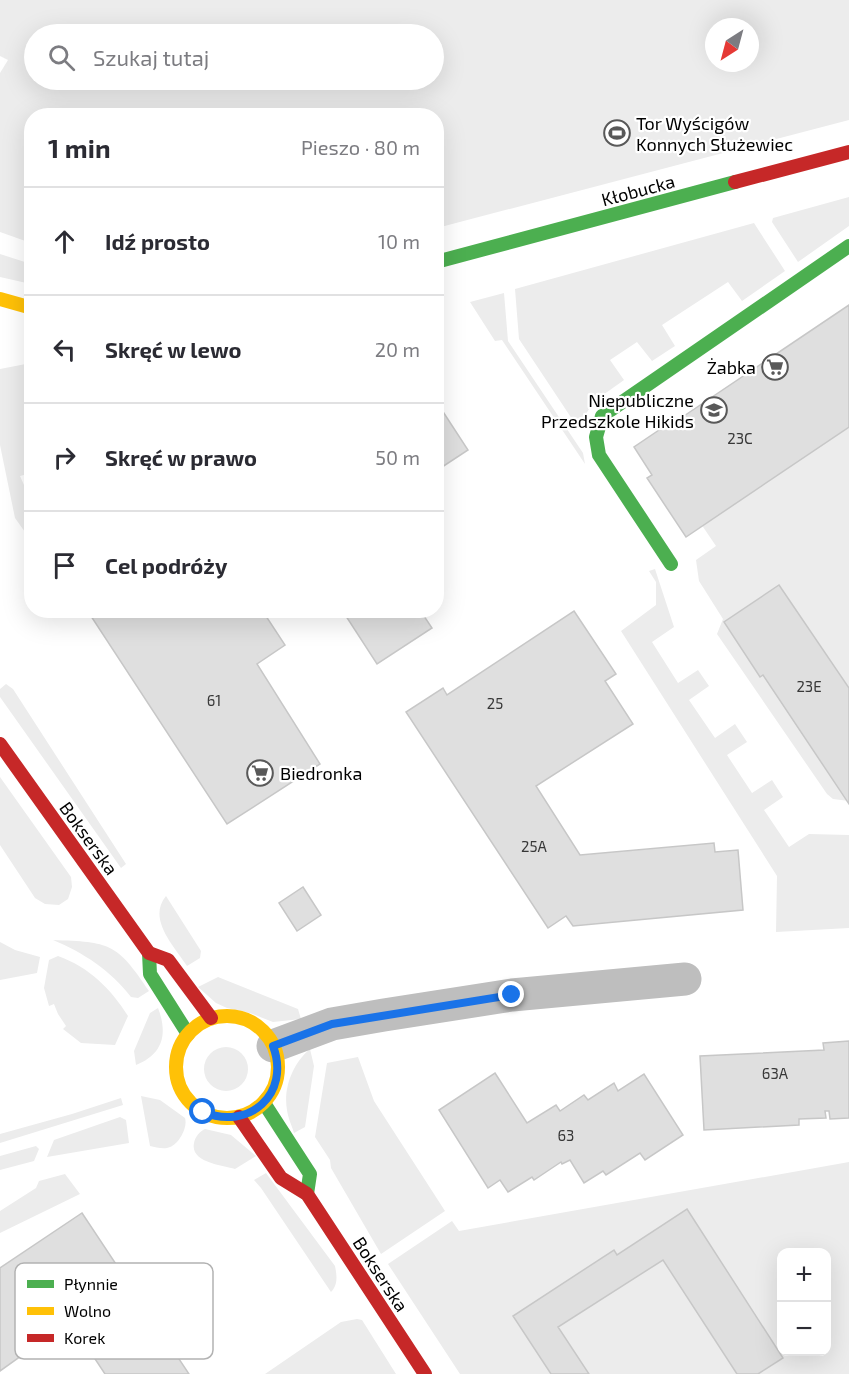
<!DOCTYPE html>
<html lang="pl">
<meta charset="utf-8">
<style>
body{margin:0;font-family:"Exo 2",sans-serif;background:#f2f2f3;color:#2b2b33}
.controls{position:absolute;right:18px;bottom:18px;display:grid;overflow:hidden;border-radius:12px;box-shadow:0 6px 24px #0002}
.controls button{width:54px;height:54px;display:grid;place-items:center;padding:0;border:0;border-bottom:2px solid #e1e1e2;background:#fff;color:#2b2b33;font:30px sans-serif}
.compass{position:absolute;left:705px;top:18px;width:54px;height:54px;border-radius:50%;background:#fff;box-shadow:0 6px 24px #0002;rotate:216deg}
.stop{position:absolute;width:18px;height:18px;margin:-14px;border:4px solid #1a73e8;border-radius:50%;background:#fff}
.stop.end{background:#1a73e8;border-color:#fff;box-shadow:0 2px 6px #0008}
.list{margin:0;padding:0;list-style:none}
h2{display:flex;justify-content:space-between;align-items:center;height:78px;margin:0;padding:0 24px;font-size:26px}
h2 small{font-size:20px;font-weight:400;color:#7c7c81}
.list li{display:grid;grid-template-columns:39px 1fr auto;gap:18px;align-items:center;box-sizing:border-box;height:108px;padding:0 24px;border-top:2px solid #e1e1e2}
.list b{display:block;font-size:22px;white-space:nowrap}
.list em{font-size:20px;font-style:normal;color:#7c7c81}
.icon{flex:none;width:33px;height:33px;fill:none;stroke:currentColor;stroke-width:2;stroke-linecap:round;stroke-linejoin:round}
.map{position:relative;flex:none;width:849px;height:1374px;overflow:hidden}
.search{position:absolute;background:#fff;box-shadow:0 6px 24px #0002;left:24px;top:24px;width:420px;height:66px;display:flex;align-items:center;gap:15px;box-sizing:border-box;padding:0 21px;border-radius:33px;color:#7c7c81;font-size:22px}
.panel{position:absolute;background:#fff;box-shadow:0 6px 24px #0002;left:24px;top:108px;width:420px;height:510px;border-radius:24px}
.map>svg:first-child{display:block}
.green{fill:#ececec;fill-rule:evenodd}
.building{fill:#dfdfdf;stroke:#c7c7c7;stroke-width:1.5}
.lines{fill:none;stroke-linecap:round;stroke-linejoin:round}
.street{stroke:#bebebe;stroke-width:33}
.fast{stroke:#4caf50;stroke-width:14}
.slow{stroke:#ffc107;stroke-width:14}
.jam{stroke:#c62828;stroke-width:14}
.route{stroke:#1a73e8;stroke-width:8}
.labels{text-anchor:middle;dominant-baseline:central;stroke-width:4.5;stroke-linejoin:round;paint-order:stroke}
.number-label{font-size:15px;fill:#383838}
.poi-label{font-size:18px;fill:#000;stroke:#fff;text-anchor:start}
.street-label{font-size:18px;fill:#000;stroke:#fff}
.key{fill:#fff;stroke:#b2b2b2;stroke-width:1.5}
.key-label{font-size:16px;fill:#000}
</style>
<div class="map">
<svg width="849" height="1374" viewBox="0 0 849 1374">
<rect width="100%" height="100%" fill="#fff"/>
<path class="green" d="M 0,0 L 849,0 L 849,120 L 437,228 L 436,116 L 32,116 L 31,243 L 0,232 L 0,73 L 8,60 L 0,56 ZM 714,27 L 750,27 L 750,63 L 714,63 ZM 434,34 L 434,80 L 34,80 L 34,34 Z
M 849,197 L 849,226 L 798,262 L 772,222 L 773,218 Z
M 754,223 L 785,271 L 742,301 L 728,282 L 662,325 L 675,346 L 652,361 L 637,342 L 610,360 L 624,380 C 604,395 587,402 581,428 L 576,425 L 519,339 L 515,289 Z
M 0,254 L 31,264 L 31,284 L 0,277 Z
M 504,293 L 508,341 L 583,453 L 585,464 L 502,340 L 495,341 L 470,302 Z
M 31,363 L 31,473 L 20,476 L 31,501 L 31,529 L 25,532 L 15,518 L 0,445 L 0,369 Z
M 849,427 L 849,801 L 833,799 L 827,794 L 717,634 L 723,619 L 699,581 L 696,560 L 716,546 L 699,521 Z
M 655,569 L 674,627 L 652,642 L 678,683 L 698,670 L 709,686 L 689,700 L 715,738 L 735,724 L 747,742 L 727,755 L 752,793 L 772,780 L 783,797 L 764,810 L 789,847 L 809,834 L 849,835 L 849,928 L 776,932 L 777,876 L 621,631 L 656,605 L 656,582 L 649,571 Z
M 6,684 L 13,689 L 126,864 L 121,868 L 0,697 L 0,689 Z
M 0,777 L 71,877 L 72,887 L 68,899 L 59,905 L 45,904 L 35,898 L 0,845 Z
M 166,896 L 201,951 L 200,958 L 187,966 C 174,946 147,919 166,896 Z
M 53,940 C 110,942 117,943 149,991 L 138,998 L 131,997 C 110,970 84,953 53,940 Z
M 0,942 L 15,950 L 40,957 L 37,973 L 0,980 Z
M 58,956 C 89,967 111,989 128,1016 L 115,1045 L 81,1043 L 63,1029 L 66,1026 L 58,1014 L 54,1004 L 49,1006 L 44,988 L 49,960 Z
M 218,977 L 298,1009 L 301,1019 L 273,1022 L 250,1013 L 227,1008 L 216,1003 L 198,987 Z
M 158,1008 C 168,1034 163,1054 136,1065 L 134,1051 L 150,1013 Z
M204 1069a22 22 0 1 1 44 0a22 22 0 1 1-44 0Z
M 310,1049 L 314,1066 L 305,1127 L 294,1133 C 292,1126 288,1118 287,1110 C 283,1088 293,1063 310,1049 Z
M 358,1057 L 374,1101 L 445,1211 L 381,1254 L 331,1168 L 330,1160 L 315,1137 L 327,1063 Z
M 141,1096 L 160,1100 L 185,1118 C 188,1127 179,1144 170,1147 C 164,1150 156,1147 150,1146 Z
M 121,1098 L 123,1105 L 0,1143 L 0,1134 L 72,1114 Z
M 120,1117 L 126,1120 L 129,1143 L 47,1157 L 54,1140 Z
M 205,1129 L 231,1135 L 256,1156 L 235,1169 C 223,1165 190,1163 194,1143 C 195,1137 200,1131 205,1129 Z
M 36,1146 L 39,1149 L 34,1161 L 0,1170 L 0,1156 Z
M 849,1162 L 849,1374 L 460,1374 L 388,1264 L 452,1221 L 459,1231 ZM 782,1252 L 826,1252 L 826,1352 L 782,1352 Z
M 266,1173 L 335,1266 C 337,1276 338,1285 331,1292 L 261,1188 L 254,1180 Z
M 65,1174 L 80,1194 L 0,1233 L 0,1211 L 36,1188 L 39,1181 Z
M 357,1319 L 362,1320 L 396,1374 L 265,1374 L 341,1322 Z"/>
<path class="building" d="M 849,305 L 849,427 L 686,537 L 647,478 L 652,475 L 634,447 L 665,426 L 666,428 Z
M 436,401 L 468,450 L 436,471 Z
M 779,585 L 849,688 L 849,804 L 763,675 L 760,677 L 724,622 Z
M 87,610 L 262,610 L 285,645 L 257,664 L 320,764 L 227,824 Z
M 342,610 L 420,610 L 432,628 L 377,664 Z
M 574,611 L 616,674 L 605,681 L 633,724 L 536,786 L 580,855 L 714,843 L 715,852 L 738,850 L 743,910 L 573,926 L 566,916 L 548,928 L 406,712 L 443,688 L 447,695 Z
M 303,887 L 321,915 L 297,931 L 279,903 Z
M 849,1041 L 849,1118 L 830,1119 L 829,1111 L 825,1111 L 826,1118 L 799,1119 L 799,1125 L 704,1130 L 700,1056 L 824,1050 L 823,1043 Z
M 495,1073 L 527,1123 L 556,1105 L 560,1111 L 584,1095 L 588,1100 L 614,1083 L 618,1091 L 644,1074 L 683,1135 L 645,1160 L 640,1153 L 606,1175 L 603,1171 L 584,1183 L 570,1160 L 562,1164 L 561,1162 L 534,1180 L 532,1177 L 508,1192 L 500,1180 L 488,1188 L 439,1110 Z
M 687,1209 L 783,1358 L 758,1374 L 737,1374 L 663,1260 L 558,1327 L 589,1374 L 551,1374 L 513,1316 L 614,1250 L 617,1255 Z
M 82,1213 L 189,1374 L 105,1374 L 70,1321 L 0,1371 L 0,1268 Z"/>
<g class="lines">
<path class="street" d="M 273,1046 L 332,1024 L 384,1015 L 512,995 L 685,979"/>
<path class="fast" d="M 436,262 L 735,182
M 671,564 L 599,455 L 596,437 L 602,416 L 849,246
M 149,953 L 150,974 L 188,1034
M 264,1103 L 310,1174 L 307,1194"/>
<path class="slow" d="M 0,299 L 32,308
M176 1067a51 51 0 1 1 102 0a51 51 0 1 1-102 0Z"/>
<path class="jam" d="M 735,182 L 849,152
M 0,744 L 149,953 L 168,960 L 211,1018
M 239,1117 L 281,1178 L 307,1194 L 425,1374"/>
</g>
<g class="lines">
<path class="route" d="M 203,1112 C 249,1131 291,1094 273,1046 L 332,1024 L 512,995"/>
</g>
<defs>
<g id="stadium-ring" transform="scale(1.35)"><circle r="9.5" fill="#fff" stroke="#595959" stroke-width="1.5"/><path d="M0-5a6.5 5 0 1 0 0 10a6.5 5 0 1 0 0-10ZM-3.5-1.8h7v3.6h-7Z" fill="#595959"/></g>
<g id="supermarket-ring" transform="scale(1.35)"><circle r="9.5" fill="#fff" stroke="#595959" stroke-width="1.5"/><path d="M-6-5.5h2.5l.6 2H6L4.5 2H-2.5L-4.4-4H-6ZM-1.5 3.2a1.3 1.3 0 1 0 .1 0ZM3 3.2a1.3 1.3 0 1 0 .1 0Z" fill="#595959"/></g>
<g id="school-ring" transform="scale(1.35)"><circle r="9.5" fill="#fff" stroke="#595959" stroke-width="1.5"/><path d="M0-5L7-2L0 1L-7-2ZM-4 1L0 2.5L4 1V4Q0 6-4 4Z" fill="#595959"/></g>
</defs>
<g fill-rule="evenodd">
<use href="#stadium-ring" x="617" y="133"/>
<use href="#supermarket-ring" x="775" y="367"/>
<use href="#school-ring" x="714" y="410"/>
<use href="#supermarket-ring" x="260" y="773"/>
</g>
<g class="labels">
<g class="number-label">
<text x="740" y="438">23C</text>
<text x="809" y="686">23E</text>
<text x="214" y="700">61</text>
<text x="495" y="703">25</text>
<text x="534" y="846">25A</text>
<text x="775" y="1073">63A</text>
<text x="566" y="1135">63</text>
</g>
<g class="poi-label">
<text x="636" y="123">Tor Wyścigów<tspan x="636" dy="21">Konnych Służewiec</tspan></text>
<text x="756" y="367" text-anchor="end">Żabka</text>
<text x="694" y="400" text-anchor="end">Niepubliczne<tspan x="694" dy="21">Przedszkole Hikids</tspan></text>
<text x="280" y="773">Biedronka</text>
</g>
<g class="street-label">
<text transform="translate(638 190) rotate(-15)">Kłobucka</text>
<text transform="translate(89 838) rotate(54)">Bokserska</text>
<text transform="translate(381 1274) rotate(57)">Bokserska</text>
</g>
</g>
<rect x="15" y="1263" width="198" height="96" rx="9" class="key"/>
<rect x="27" y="1280" width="27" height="8" fill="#4caf50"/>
<rect x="27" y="1307" width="27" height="8" fill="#ffc107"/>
<rect x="27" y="1334" width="27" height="8" fill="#c62828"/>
<g class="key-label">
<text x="64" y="1290">Płynnie</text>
<text x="64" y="1317">Wolno</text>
<text x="64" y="1344">Korek</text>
</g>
</svg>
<div class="controls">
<button>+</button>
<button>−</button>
</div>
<svg class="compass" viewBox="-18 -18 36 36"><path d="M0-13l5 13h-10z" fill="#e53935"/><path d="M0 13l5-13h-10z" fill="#7c7c81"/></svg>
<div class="stop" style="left:203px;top:1112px"></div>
<div class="stop end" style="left:512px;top:995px"></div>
<div class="search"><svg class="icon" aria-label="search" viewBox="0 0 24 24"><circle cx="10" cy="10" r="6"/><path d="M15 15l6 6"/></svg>Szukaj tutaj</div>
<section class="panel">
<h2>1 min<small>Pieszo · 80 m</small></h2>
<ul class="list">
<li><svg class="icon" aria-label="ahead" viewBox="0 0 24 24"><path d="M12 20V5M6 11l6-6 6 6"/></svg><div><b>Idź prosto</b></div><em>10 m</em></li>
<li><svg class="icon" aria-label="left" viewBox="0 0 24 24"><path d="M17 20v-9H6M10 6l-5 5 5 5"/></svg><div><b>Skręć w lewo</b></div><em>20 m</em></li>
<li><svg class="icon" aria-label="right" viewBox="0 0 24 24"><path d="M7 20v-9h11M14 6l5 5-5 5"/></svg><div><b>Skręć w prawo</b></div><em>50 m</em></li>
<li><svg class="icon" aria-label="arrive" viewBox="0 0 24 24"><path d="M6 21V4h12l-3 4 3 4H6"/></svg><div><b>Cel podróży</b></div></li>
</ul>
</section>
</div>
